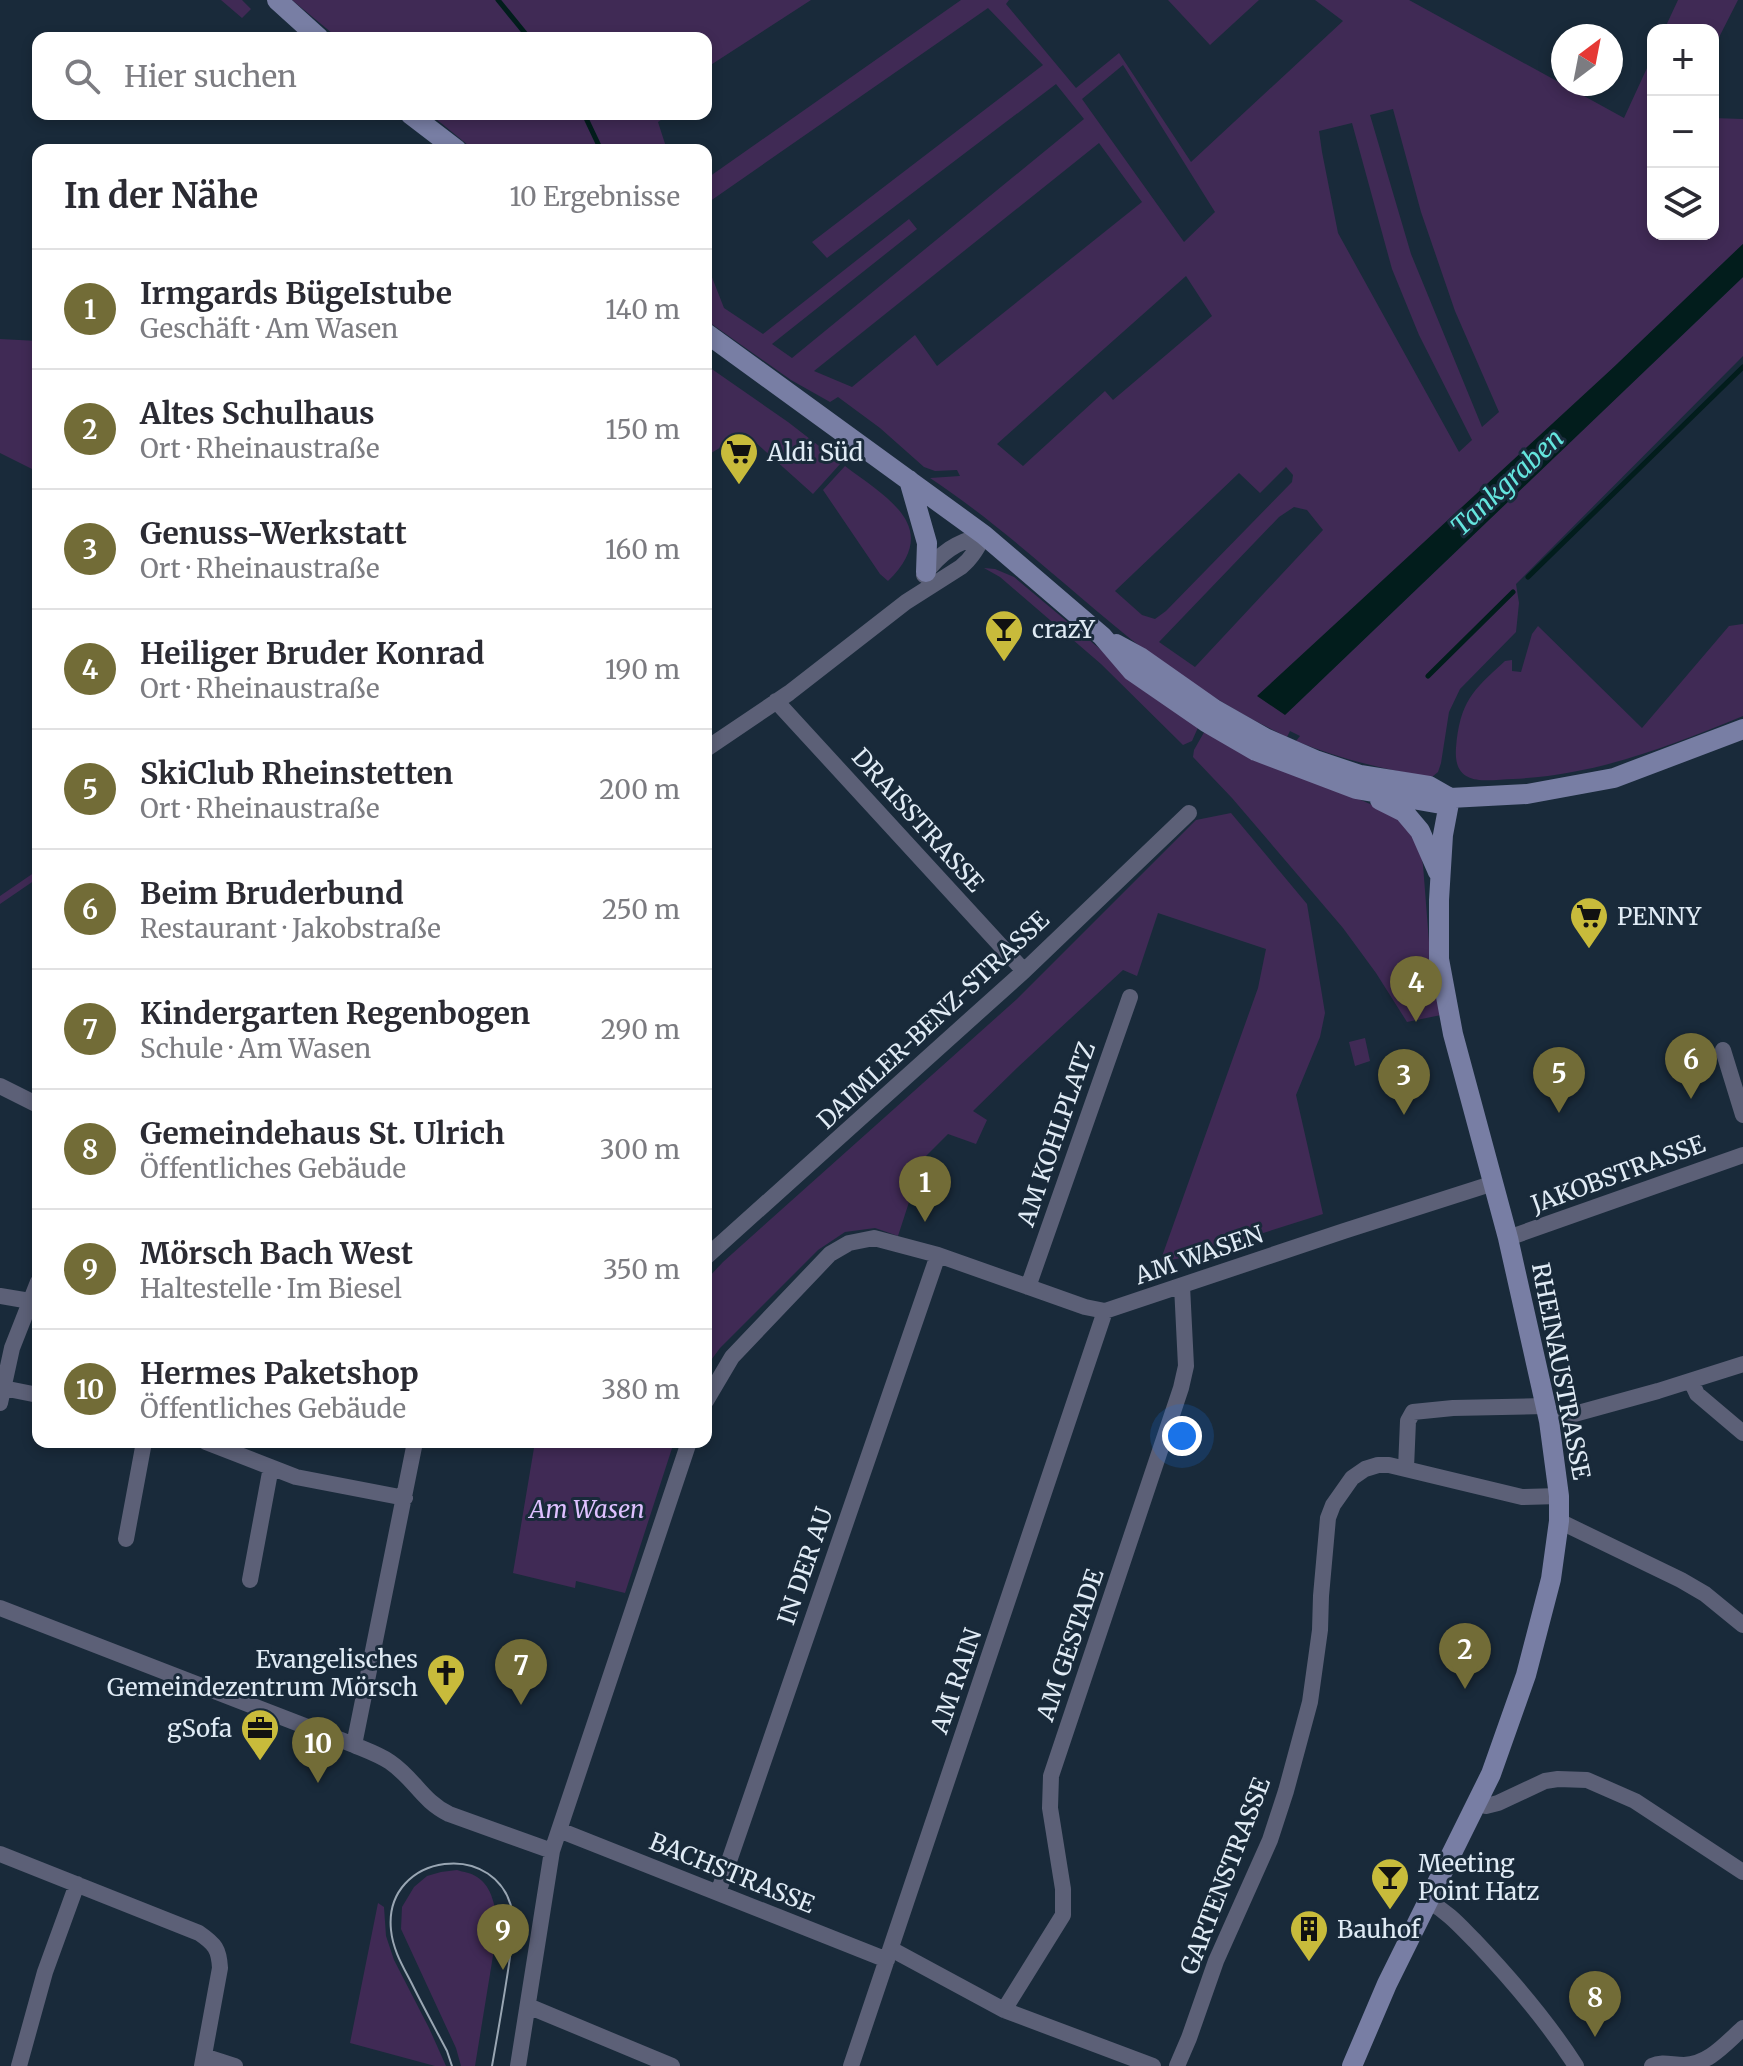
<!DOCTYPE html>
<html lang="de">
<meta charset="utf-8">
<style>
body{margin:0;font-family:Merriweather,serif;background:#f7f7f7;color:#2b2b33}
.controls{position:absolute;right:24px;top:24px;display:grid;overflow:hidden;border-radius:16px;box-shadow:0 4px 12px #0003}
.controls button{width:72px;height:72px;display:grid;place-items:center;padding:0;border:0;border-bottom:2px solid #e1e1e2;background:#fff;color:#2b2b33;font:40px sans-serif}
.compass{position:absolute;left:1551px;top:24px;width:72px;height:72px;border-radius:50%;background:#fff;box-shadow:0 4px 12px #0003;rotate:32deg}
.you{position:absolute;left:1182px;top:1436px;width:28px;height:28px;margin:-20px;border:6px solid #fff;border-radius:50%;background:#1a73e8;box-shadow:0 0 0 12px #1a73e833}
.badge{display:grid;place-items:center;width:52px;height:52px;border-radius:50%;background:#726c37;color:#fff;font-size:26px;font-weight:700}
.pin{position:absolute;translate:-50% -66px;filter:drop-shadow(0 2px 4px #0008)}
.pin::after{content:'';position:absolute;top:42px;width:28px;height:24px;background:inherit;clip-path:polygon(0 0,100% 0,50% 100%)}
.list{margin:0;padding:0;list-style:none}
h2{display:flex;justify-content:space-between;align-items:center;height:104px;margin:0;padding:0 32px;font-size:34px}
h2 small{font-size:26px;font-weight:400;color:#7c7c81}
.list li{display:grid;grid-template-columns:52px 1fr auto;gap:24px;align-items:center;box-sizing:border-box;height:120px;padding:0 32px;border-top:2px solid #e1e1e2}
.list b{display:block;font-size:30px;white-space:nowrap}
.list p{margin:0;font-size:26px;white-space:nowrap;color:#7c7c81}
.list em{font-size:26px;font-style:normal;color:#7c7c81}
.icon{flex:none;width:44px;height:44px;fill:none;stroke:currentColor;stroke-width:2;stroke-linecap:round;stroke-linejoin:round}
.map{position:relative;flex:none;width:1743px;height:2066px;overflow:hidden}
.search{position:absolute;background:#fff;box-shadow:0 4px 12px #0003;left:32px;top:32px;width:680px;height:88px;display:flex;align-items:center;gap:20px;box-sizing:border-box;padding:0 28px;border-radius:16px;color:#7c7c81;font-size:30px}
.panel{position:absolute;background:#fff;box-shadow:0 4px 12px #0003;left:32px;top:144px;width:680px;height:1304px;border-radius:16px}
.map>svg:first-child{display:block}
.green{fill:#402a55;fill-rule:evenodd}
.water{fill:#021d1c}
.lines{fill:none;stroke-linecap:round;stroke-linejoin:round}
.stream{stroke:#021d1c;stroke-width:5}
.street{stroke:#5c6077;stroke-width:16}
.secondary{stroke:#787ea4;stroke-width:20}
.tram{stroke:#99a6b3;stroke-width:2}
.labels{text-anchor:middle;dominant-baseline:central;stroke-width:6;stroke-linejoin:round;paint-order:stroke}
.poi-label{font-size:24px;fill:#e0ebf5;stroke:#192a3a;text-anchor:start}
.street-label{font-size:24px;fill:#e0ebf5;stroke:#192a3a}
.park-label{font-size:24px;font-style:italic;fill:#dec0ff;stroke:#192a3a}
.water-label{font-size:26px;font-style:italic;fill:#64e5de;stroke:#192a3a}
</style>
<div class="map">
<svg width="1743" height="2066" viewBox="0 0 1743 2066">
<rect width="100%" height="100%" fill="#192a3a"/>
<path class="green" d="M 221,0 L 242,0 L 251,9 L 242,18 Z
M 292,0 L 811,0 L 706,68 L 706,38 L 338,38 Z
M 961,0 L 1009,0 L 1006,4 L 1076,88 L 1119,53 L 1191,162 L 1343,21 L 1315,0 L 1409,0 L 1624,118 L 1653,55 L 1653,234 L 1713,234 L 1713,118 L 1743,119 L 1743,244 L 1616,365 L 1285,715 L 1743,277 L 1743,356 L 1516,584 L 1519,603 L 1516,632 L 1460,689 L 1449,712 L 1441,763 L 1438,772 L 1432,777 C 1385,770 1340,759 1296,741 L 1300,736 L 1290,731 L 1287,737 C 1238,713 1189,684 1146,651 C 1073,594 1007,529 930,478 L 960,476 L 957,470 L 935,471 L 924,467 L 880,428 L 838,397 L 830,402 L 791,380 L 706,320 L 706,262 L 724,308 L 763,334 L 909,219 L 917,229 L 772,344 L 792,358 L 1084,119 L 1056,84 L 827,258 L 812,242 L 1043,65 L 988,8 L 706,204 L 706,179 ZM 1123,65 L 1215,212 L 1184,242 L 1082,99 ZM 1393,109 L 1421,212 L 1455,311 L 1499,412 L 1482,427 L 1411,254 L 1370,115 ZM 1352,123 L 1392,269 L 1419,335 L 1472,440 L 1459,452 L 1338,233 L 1322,152 L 1319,131 ZM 1099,143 L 1142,202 L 937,366 L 915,335 L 852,387 L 814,371 ZM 1186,276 L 1212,316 L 1113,400 L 1105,391 L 1023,466 L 997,444 ZM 1286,467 L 1293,475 L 1292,482 L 1166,611 L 1155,619 L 1142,615 L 1115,591 L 1239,473 L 1260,493 ZM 1294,507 L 1307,510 L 1323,530 L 1195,667 L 1159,642 L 1279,517 Z
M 1168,0 L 1259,0 L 1210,45 Z
M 1678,0 L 1738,0 L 1713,49 L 1713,30 L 1664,30 Z
M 430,114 L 669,114 L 658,122 L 667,150 L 474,150 Z
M 0,339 L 38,341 L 38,472 L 0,453 Z
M 706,365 L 788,422 L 841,463 L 813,494 L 745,433 L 706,456 Z
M 845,466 C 887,498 943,527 888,581 L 880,574 L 823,490 Z
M 984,568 L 995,569 L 1014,577 L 1137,680 L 1200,723 L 1192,741 L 1183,745 L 1101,664 L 1000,577 Z
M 1743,624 L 1743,716 C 1667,747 1597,775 1513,779 C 1486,780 1453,788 1456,748 C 1460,702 1472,691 1505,661 L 1512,660 L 1512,671 L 1521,672 L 1532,634 L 1538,626 L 1642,728 L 1729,626 Z
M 1207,727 L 1329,786 L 1386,811 L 1409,827 L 1418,840 L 1423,865 L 1430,955 L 1441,1015 L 1407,1022 L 1376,973 L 1343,928 L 1232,798 L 1193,757 L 1194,750 Z
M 1231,813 L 1307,904 L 1325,1013 L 1320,1037 L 1296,1095 L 1323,1214 L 1187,1257 L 1160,1262 L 1258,988 L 1266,949 L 1158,913 L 1137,976 L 1123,970 L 1018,1067 L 973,1111 L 987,1120 L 976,1144 L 948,1134 L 923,1159 L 898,1236 L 875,1228 L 845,1232 L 818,1250 L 720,1348 L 706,1367 L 706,1280 L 723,1262 L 1017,999 L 1196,820 Z
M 38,870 L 38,878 L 0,904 L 0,896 Z
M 1365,1038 L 1370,1061 L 1355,1066 L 1349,1042 Z
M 535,1442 L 674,1442 L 625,1593 L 576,1581 L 575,1588 L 513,1573 Z
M 457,1870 C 463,1872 472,1873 477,1877 C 493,1887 495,1908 498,1925 L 475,2066 L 461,2066 L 456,2048 L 401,1929 L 402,1907 L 414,1887 L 427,1876 L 441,1872 Z
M 378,1903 L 384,1907 L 386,1936 L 394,1960 L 429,2028 L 446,2066 L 435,2066 L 350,2043 Z"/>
<path class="water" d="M 1743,244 L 1743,277 L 1285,715 L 1257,696 L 1616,365 Z"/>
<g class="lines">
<path class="stream" d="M 498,0 L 529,38
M 584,114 L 601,150
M 1528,577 L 1743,367
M 1428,676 L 1513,592"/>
<path class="street" d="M 924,575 C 941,552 956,542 984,535
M 776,701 L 1024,971
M 706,749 L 789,693 L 906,602 L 961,567 C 972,558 978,547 984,535
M 1723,1050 L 1743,1115
M 0,1086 L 38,1105
M 1508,1238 L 1743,1155
M 706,1257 L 1024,971 L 1189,813
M 1028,1287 L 1130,997
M 0,1296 L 30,1301
M 1691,1381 L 1697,1394 L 1743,1433
M 3,1388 L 38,1395
M 706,1401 L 732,1357 L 830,1254 L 849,1243 L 874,1238 L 938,1255 L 1085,1307 L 1105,1311 L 1344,1231 L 1494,1183
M 0,1403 L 12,1348 L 38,1282
M 1549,1421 L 1658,1391 L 1743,1364
M 206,1442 L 296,1477 L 405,1498
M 1406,1468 L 1408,1421 L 1413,1412 L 1453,1408 L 1545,1406
M 1559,1521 L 1681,1580 L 1705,1594 L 1743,1625
M 126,1539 L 144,1442
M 250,1580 L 271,1467
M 0,1608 L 354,1745 C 366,1750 380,1755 390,1762 C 415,1779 421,1800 449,1814 L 552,1851
M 354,1745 L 415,1442
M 1478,1801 L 1486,1806 L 1498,1803 L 1545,1781 L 1558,1779 L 1587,1780 L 1635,1801 L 1743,1872
M 559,1830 L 887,1960
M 0,1854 L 199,1933 C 215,1944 219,1949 220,1968 L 202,2066
M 718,1893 L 938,1255
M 1428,1901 C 1448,1912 1460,1926 1475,1941 C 1512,1980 1547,2021 1576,2066
M 891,1949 L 1004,2010 L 1153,2066
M 528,2006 L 672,2066
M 1004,2010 L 1063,1915 L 1063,1889 L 1050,1808 L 1051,1776 L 1181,1388 L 1186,1366 L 1182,1286
M 204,2056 L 235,2066
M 19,2066 L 45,1972 L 77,1884
M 518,2066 L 552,1851 L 689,1442
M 851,2066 L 1105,1311
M 1177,2066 L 1189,2038 L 1216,1961 L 1270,1840 L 1286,1791 L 1310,1702 L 1320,1630 L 1321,1596 L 1328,1518 L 1333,1505 L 1352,1478 L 1365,1469 L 1378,1465 L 1389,1465 L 1522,1497 L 1559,1496
M 1652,2066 C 1662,2061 1672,2065 1684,2065 C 1709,2064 1725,2044 1743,2028"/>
<path class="secondary" d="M 277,0 L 319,38
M 410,114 L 457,150
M 706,333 L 984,535 L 1102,636 L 1132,671 L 1206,722 L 1256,751 L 1356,789 L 1441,804 L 1450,798 L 1527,794 L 1614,778 L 1743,729
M 909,480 L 927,543 L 926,572
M 1116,644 L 1140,657 L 1214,709 L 1265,738 L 1315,760 L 1360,775 L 1429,786 L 1450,798
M 1380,800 L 1404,812 L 1420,831 L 1438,872
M 1352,2066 L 1387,1984 L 1491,1774 L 1526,1675 L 1551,1579 L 1559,1521 L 1559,1496 L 1549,1421 L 1508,1238 L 1453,1034 L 1439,959 L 1439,900 L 1443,835 L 1450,798"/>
<path class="tram" d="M 452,2066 L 447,2051 C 436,2030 424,2008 413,1986 C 404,1968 393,1951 391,1930 C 383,1852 501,1837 513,1915 C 515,1930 511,1948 509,1964 C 504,1998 498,2032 492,2066"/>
</g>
<defs>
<g id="supermarket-pin" transform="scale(2)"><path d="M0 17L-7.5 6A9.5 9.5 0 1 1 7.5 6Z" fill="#c8bb3b" stroke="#192a3a"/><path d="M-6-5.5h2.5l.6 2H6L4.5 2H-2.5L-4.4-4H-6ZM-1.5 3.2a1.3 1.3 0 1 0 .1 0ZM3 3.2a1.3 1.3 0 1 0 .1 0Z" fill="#111"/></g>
<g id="bar-pin" transform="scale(2)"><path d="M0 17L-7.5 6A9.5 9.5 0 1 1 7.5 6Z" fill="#c8bb3b" stroke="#192a3a"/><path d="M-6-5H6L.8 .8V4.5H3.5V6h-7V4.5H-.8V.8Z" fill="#111"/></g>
<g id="church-pin" transform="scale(2)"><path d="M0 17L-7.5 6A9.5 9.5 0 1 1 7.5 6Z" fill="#c8bb3b" stroke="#192a3a"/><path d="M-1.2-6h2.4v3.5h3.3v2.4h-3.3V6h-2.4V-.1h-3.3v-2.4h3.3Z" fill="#111"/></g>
<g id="office-pin" transform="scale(2)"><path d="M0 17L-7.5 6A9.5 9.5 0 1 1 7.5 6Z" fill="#c8bb3b" stroke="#192a3a"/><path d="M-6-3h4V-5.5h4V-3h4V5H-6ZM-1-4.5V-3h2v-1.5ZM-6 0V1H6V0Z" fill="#111"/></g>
<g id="building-pin" transform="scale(2)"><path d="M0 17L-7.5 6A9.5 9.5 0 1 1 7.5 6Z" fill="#c8bb3b" stroke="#192a3a"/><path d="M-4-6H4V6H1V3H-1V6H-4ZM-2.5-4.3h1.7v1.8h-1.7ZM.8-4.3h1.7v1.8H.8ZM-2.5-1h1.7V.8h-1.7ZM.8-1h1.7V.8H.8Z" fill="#111"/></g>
</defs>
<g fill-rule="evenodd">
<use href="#supermarket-pin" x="739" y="452"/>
<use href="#bar-pin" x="1004" y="629"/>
<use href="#supermarket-pin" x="1589" y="916"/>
<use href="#church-pin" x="446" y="1673"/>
<use href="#office-pin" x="260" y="1728"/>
<use href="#bar-pin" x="1390" y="1877"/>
<use href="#building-pin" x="1309" y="1929"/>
</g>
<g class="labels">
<g class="poi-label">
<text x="767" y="452">Aldi Süd</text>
<text x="1032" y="629">crazY</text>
<text x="1617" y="916">PENNY</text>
<text x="418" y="1659" text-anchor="end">Evangelisches<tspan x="418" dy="28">Gemeindezentrum Mörsch</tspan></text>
<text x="232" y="1728" text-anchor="end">gSofa</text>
<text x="1418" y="1863">Meeting<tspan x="1418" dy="28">Point Hatz</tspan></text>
<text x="1337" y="1929">Bauhof</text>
</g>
<g class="street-label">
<text transform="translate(918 820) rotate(48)">DRAISSTRASSE</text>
<text transform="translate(933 1020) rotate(-43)">DAIMLER-BENZ-STRASSE</text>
<text transform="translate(1056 1134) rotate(-71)">AM KOHLPLATZ</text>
<text transform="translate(1618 1174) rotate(-20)">JAKOBSTRASSE</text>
<text transform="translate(1199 1255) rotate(-19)">AM WASEN</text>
<text transform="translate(1561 1371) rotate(79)">RHEINAUSTRASSE</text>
<text transform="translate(805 1566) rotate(-71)">IN DER AU</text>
<text transform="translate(1070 1645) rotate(-71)">AM GESTADE</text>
<text transform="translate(956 1681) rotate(-71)">AM RAIN</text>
<text transform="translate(732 1873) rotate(22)">BACHSTRASSE</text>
<text transform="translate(1225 1876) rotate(-69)">GARTENSTRASSE</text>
</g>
<g class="park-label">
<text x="587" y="1509">Am Wasen</text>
</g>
<g class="water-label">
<text transform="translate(1507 482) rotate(-43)">Tankgraben</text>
</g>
</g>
</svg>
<div class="controls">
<button>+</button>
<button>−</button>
<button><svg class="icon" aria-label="layers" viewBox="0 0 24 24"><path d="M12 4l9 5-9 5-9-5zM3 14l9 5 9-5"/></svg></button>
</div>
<svg class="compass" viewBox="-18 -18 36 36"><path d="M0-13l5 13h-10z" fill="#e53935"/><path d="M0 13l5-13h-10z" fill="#7c7c81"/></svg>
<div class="you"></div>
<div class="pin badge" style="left:925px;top:1222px">1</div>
<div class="pin badge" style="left:1465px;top:1689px">2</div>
<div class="pin badge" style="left:1404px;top:1115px">3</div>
<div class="pin badge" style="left:1416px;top:1022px">4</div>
<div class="pin badge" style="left:1559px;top:1113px">5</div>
<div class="pin badge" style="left:1691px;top:1099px">6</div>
<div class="pin badge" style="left:521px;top:1705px">7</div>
<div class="pin badge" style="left:1595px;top:2037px">8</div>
<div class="pin badge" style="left:503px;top:1970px">9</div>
<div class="pin badge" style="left:318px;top:1783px">10</div>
<div class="search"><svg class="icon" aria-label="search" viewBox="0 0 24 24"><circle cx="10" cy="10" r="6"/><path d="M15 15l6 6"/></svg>Hier suchen</div>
<section class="panel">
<h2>In der Nähe<small>10 Ergebnisse</small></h2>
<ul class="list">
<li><span class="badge">1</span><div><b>Irmgards BügeIstube</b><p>Geschäft · Am Wasen</p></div><em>140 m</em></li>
<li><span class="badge">2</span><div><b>Altes Schulhaus</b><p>Ort · Rheinaustraße</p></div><em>150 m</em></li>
<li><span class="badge">3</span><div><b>Genuss-Werkstatt</b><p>Ort · Rheinaustraße</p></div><em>160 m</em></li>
<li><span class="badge">4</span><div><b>Heiliger Bruder Konrad</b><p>Ort · Rheinaustraße</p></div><em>190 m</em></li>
<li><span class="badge">5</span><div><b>SkiClub Rheinstetten</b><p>Ort · Rheinaustraße</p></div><em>200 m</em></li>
<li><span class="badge">6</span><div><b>Beim Bruderbund</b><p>Restaurant · Jakobstraße</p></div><em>250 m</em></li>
<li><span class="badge">7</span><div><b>Kindergarten Regenbogen</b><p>Schule · Am Wasen</p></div><em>290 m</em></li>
<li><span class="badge">8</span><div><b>Gemeindehaus St. Ulrich</b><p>Öffentliches Gebäude</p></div><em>300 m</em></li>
<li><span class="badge">9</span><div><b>Mörsch Bach West</b><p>Haltestelle · Im Biesel</p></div><em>350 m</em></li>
<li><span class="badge">10</span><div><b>Hermes Paketshop</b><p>Öffentliches Gebäude</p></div><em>380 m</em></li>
</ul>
</section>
</div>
